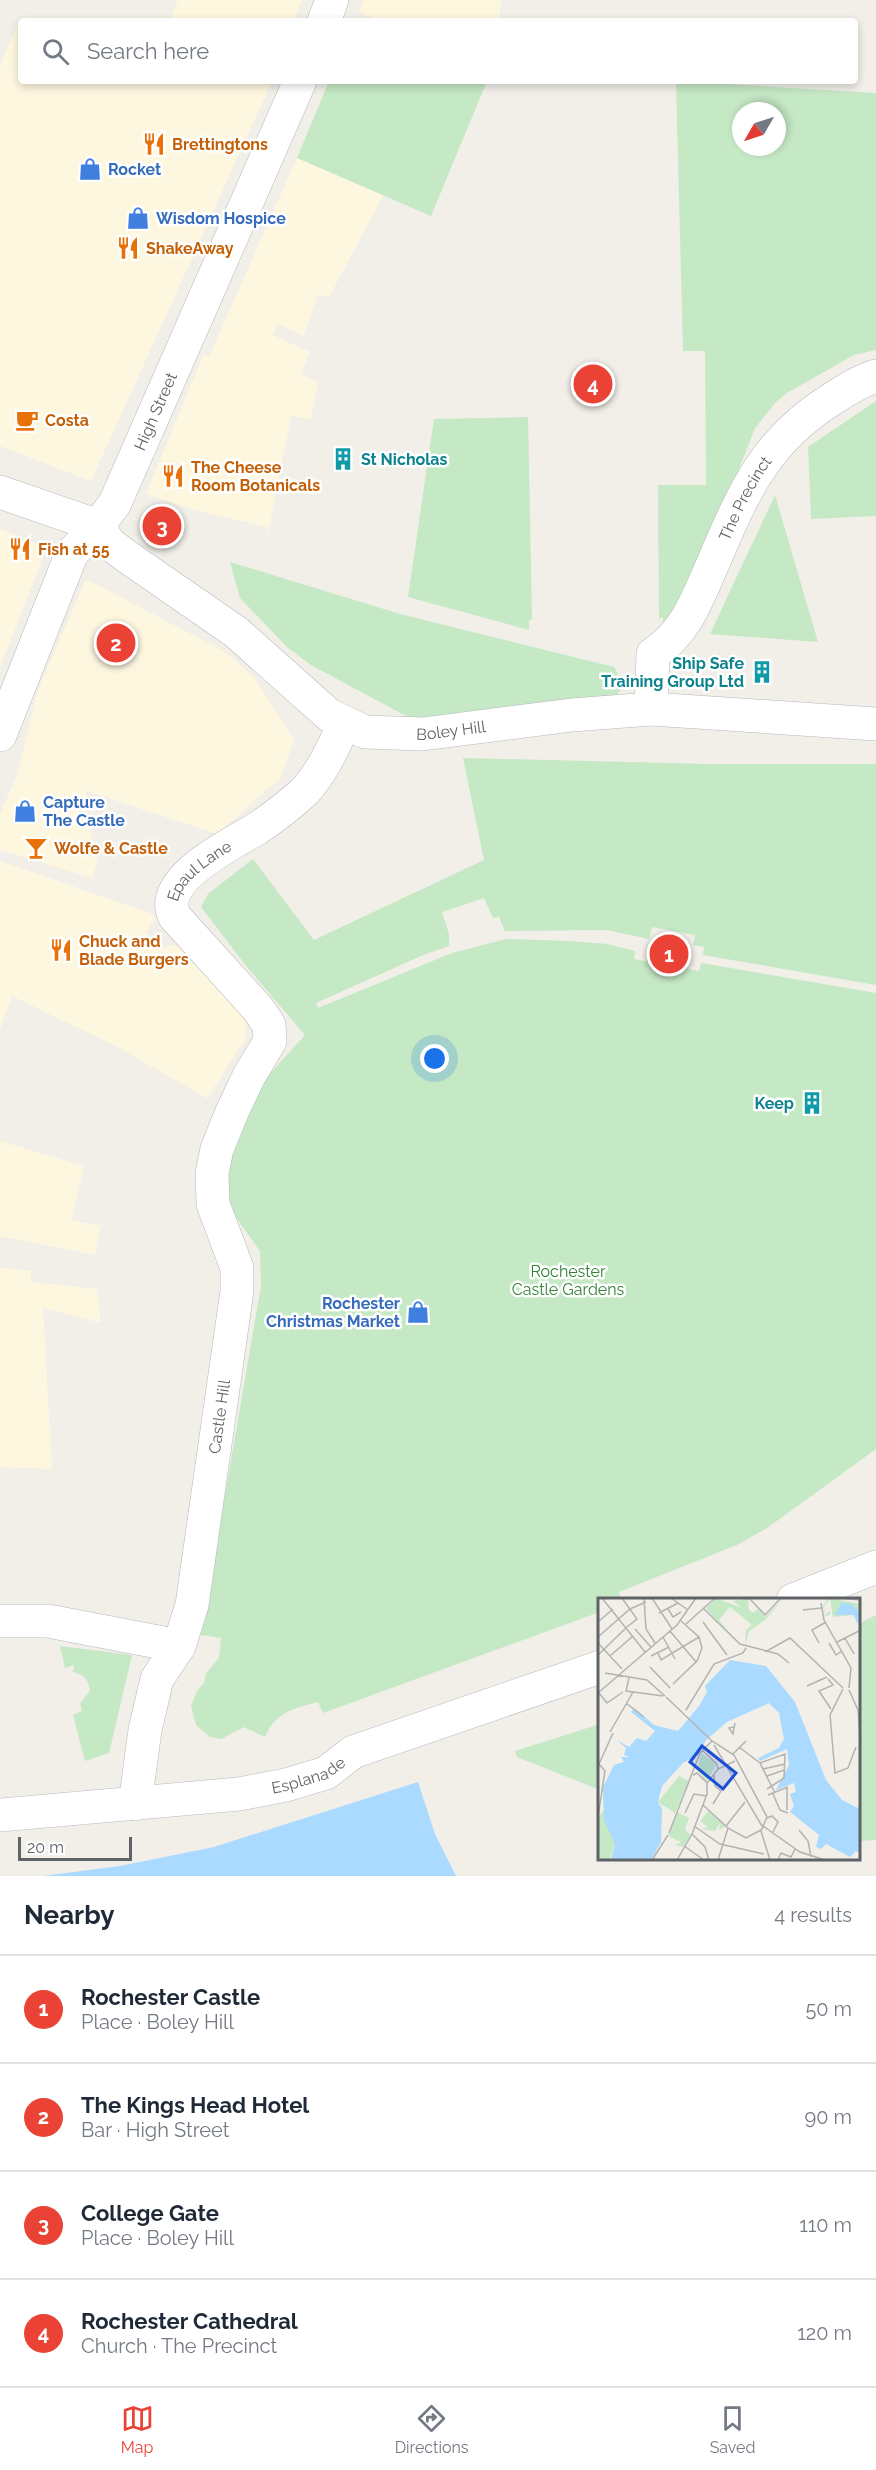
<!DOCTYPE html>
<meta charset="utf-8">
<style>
body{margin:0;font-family:Raleway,sans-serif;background:#f2f2f3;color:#1f2937}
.compass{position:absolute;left:732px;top:102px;width:54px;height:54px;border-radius:50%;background:#fff;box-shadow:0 3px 9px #0003;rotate:231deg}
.scale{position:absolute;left:18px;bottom:15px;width:114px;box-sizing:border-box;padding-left:6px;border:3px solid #5f6368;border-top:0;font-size:16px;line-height:21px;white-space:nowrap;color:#5f6368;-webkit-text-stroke:4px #fff;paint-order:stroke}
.you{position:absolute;left:435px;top:1059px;width:21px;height:21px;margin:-15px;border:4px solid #fff;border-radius:50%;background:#1a73e8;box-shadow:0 0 0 9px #1a73e833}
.badge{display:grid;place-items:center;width:39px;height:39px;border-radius:50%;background:#ea4335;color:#fff;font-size:20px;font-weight:700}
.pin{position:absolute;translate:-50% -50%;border:3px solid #fff;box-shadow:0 2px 6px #0006}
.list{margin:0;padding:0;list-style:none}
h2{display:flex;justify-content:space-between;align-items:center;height:78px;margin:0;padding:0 24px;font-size:26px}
h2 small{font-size:20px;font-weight:400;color:#747a83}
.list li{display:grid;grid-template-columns:39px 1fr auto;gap:18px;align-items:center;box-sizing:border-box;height:108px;padding:0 24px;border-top:2px solid #e0e1e3}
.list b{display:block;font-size:22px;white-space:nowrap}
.list p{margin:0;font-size:20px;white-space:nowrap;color:#747a83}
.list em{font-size:20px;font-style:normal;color:#747a83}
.icon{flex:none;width:33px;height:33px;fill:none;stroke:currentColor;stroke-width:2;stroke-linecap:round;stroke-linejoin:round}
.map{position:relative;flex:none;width:876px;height:1876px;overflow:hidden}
.search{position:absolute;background:#fff;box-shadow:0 3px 9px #0003;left:18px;right:18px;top:18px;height:66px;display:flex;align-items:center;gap:15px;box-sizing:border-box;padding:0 21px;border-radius:6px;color:#747a83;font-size:22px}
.sheet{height:510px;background:#fff}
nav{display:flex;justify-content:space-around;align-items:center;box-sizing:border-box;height:84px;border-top:2px solid #e0e1e3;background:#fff;font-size:16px;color:#747a83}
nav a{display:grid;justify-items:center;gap:3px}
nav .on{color:#ea4335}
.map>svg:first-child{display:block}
.commercial{fill:#fef7e0}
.green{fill:#c5e8c5;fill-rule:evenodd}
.water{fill:#aadaff}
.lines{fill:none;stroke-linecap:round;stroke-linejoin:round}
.street-casing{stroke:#b5b8bc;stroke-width:34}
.secondary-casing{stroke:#b6babf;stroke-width:34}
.street{stroke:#fff;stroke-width:33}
.secondary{stroke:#fff;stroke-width:33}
.labels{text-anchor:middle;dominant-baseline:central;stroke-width:5;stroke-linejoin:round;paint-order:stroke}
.food-label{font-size:16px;font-weight:bold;fill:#c56008;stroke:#fff;text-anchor:start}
.shop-label{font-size:16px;font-weight:bold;fill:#366cbe;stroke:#fff;text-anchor:start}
.street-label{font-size:16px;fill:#5f6368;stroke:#fff}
.culture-label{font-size:16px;font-weight:bold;fill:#0d838f;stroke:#fff;text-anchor:end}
.park-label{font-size:16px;fill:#348238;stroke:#fff}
.inset-road{fill:none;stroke:#b3b3b1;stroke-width:1.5}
.view{fill:#1d4ed8;fill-opacity:0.15;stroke:#1d4ed8;stroke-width:3}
.inset-edge{fill:none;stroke:#5f6368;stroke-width:3}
</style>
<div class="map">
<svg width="876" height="1876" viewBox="0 0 876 1876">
<rect width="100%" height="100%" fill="#f1efe8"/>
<path class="commercial" d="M 178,0 L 302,0 L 294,21 L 169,21 Z
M 364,0 L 501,0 L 499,21 L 380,21 L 359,12 Z
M 17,25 L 21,27 L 21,81 L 272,81 L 91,481 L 0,446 L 0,67 Z
M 297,158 L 384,194 L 329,297 L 317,295 L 304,336 L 278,324 L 272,335 L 310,352 L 301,375 L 318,382 L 311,419 L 291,416 L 266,543 L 268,527 L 191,509 L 146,494 L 195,375 L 204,355 L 209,357 Z
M 0,529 L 38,544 L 44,555 L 0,667 Z
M 86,579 L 225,652 L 254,677 L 294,740 L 281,777 L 217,834 L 87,791 L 77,820 L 89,825 L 92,833 L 86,854 L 98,859 L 92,878 L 0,850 L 0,814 L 17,775 L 38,690 Z
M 0,861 L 152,914 L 155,919 L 146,932 L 154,944 L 161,950 L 169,945 L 181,947 L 241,1014 L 246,1024 L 246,1038 L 207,1098 L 116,1046 L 12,996 L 0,1029 Z
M 0,1141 L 84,1166 L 71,1220 L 100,1226 L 95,1255 L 0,1236 Z
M 0,1268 L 31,1271 L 31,1282 L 97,1289 L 101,1323 L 43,1308 L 52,1469 L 0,1467 Z"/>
<path class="green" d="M 329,81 L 487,81 L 431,216 L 297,158 Z
M 676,81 L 876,93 L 876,350 L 854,355 L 787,393 L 776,402 L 755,428 L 693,587 L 663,629 L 663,618 L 659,618 L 658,485 L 706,485 L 705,351 L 683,351 ZM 741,111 L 777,111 L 777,147 L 741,147 Z
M 876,401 L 876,516 L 811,519 L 808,447 Z
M 528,417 L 532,620 L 529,620 L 529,630 L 408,597 L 434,419 Z
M 775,495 L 818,642 L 710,634 Z
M 230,562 L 400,614 L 614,667 L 624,686 L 616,695 L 441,719 L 410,718 L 311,665 L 287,647 L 240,598 Z
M 463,758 L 708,764 L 876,764 L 876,985 L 703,955 L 704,947 L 693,945 L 695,935 L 652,927 L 649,939 L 607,930 L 505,931 L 499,917 L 493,918 L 484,898 L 442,912 L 449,934 L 449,946 L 423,955 L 316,1003 L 318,1008 L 452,953 L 506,939 L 570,941 L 607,944 L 635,951 L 634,959 L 699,971 L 701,963 L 876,993 L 876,1449 L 767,1528 L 737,1545 L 619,1592 L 621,1600 L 600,1600 L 600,1612 L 323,1713 L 318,1702 C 292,1709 276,1712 265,1737 L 244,1727 L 221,1739 L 210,1737 L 196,1725 L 191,1706 L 197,1691 L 204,1683 L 206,1673 L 219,1658 L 221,1638 L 201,1635 L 261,1286 L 260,1251 L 228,1206 L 225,1185 L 238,1127 L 267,1077 L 305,1035 L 247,967 L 201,907 L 208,894 L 253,859 L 314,940 L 484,860 Z
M 876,1615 L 876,1840 L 860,1841 L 860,1623 Z
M 60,1646 L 132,1655 L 109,1753 L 85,1761 L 73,1715 L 82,1711 L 80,1703 L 90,1691 C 89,1681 84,1674 73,1672 L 74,1665 L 65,1668 Z
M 600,1724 L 600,1790 L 517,1757 L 515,1751 Z"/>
<path class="water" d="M 418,1782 L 435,1834 L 456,1876 L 43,1876 L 120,1866 L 214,1847 Z"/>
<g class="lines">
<g class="street-casing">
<g id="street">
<path d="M 324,21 L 332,0"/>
<path d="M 0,492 L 98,526"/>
<path id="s1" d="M 98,526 L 109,543 L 126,556 L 236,632 L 329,715 L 365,732 L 423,734 L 572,715 L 651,709 L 876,724"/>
<path id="s2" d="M 651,709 L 653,654 C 687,632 698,597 714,561 C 744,491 765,441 832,399 C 846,390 860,381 876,376"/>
<path id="s3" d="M 0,735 L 72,553 L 98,526 L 115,503 L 300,81"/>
<path d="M 0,1621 L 48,1621 L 179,1646"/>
<path id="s4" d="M 135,1804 L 145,1730 L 157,1679 L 179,1646 L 192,1605 L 237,1291 L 237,1268 L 213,1204 L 212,1173 L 217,1149 L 232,1112 L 249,1076 L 270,1041 L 269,1025 L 259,1010 L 175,917 C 155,880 233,843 258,828 C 274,817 291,804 305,791 C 323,771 333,748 344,724"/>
</g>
</g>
<g class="secondary-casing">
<g id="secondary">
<path d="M 793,1600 L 876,1567"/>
<path id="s5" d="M 0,1815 L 239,1794 L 286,1785 L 326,1773 L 353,1752 L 600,1667"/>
</g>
</g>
<use href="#street" class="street"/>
<use href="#secondary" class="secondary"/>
</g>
<defs>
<g id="restaurant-bare" transform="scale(1.8)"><path d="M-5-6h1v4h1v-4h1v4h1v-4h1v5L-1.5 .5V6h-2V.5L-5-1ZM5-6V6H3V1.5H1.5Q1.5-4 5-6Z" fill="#e8710a" stroke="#fff" stroke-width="2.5" paint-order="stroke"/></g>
<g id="shop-bare" transform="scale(1.8)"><path d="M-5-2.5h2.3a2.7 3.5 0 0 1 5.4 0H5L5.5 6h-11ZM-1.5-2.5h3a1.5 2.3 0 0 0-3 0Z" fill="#3f7fe0" stroke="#fff" stroke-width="2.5" paint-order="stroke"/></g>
<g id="cafe-bare" transform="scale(1.8)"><path d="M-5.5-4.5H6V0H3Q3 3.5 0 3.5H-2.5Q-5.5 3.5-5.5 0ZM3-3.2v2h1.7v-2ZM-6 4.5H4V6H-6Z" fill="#e8710a" stroke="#fff" stroke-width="2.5" paint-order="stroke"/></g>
<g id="building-bare" transform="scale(1.8)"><path d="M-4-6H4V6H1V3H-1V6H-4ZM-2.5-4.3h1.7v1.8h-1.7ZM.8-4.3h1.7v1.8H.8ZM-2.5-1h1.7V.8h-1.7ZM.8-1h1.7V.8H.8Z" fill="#0f9aa8" stroke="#fff" stroke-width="2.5" paint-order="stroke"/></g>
<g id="bar-bare" transform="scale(1.8)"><path d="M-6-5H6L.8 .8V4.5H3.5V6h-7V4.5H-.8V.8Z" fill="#e8710a" stroke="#fff" stroke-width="2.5" paint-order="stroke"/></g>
</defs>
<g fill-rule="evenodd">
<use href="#restaurant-bare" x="154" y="144"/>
<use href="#shop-bare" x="90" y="169"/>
<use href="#shop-bare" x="138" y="218"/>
<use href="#restaurant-bare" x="128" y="248"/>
<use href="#cafe-bare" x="27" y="420"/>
<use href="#building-bare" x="343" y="459"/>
<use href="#restaurant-bare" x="173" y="476"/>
<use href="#restaurant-bare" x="20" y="549"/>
<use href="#building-bare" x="762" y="672"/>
<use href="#shop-bare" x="25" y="811"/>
<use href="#bar-bare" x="36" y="848"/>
<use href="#restaurant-bare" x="61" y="950"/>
<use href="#building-bare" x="812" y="1103"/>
<use href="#shop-bare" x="418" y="1312"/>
</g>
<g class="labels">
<g class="food-label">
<text x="172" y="144">Brettingtons</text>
<text x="146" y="248">ShakeAway</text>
<text x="45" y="420">Costa</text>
<text x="191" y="467">The Cheese<tspan x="191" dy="18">Room Botanicals</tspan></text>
<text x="38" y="549">Fish at 55</text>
<text x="54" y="848">Wolfe &amp; Castle</text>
<text x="79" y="941">Chuck and<tspan x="79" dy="18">Blade Burgers</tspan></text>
</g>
<g class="shop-label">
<text x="108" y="169">Rocket</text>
<text x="156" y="218">Wisdom Hospice</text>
<text x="43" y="802">Capture<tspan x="43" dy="18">The Castle</tspan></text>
<text x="400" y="1303" text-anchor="end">Rochester<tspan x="400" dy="18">Christmas Market</tspan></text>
</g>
<g class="street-label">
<text stroke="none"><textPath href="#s3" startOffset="362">High Street</textPath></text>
<text stroke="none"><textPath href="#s2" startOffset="238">The Precinct</textPath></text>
<text stroke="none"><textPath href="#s1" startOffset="426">Boley Hill</textPath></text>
<text stroke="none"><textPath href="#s4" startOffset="1012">Epaul Lane</textPath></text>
<text stroke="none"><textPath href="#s4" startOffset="400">Castle Hill</textPath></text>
<text stroke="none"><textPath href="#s5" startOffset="312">Esplanade</textPath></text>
</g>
<g class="culture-label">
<text x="361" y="459" text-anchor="start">St Nicholas</text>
<text x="744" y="663">Ship Safe<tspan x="744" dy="18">Training Group Ltd</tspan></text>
<text x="794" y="1103">Keep</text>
</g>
<g class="park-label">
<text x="568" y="1271">Rochester<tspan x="568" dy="18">Castle Gardens</tspan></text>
</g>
</g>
<g transform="translate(598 1598)">
<rect width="262" height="262" fill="#f1efe8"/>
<path d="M 118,0 L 144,10 L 135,3 L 150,0 L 151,12 L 155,15 L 160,11 L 167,19 L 186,0 L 167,22 L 151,33 L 147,48 L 148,32 L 154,27 L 132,9 L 121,22 L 137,42 L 108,10 ZM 231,0 L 262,6 L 262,24 L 254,17 L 235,19 L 232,1 L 226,8 L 227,17 L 232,13 L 232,17 L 227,18 L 225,7 ZM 103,155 L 119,166 L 108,184 L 99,172 ZM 81,178 L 91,183 L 77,215 L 60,204 ZM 4,180 L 18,241 L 12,262 L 0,262 L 0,219 L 6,212 ZM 110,213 L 128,228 L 121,232 L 122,225 L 117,233 L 103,231 L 110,229 L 102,223 ZM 79,214 L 91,220 L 87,232 L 93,237 L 85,249 L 77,247 L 83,244 L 70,238 Z" fill="#c5e8c5"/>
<path d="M 243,5 L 253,6 L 262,14 L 262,24 L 259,25 L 256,17 L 237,17 ZM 132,62 L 168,68 L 197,104 L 228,182 L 244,202 L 262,211 L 262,255 L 258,253 L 252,259 L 228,246 L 223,251 L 218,249 L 221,237 L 192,214 L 196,208 L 192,196 L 198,194 L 196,185 L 178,192 L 191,167 L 189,151 L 162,163 L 160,160 L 181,150 L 186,141 L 181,115 L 171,105 L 129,124 L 108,142 L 100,157 L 85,165 L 64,188 L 60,204 L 64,211 L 63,244 L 53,262 L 13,262 L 17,246 L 6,222 L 5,189 L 16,167 L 26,164 L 23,159 L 31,159 L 26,157 L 28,150 L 19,142 L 31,149 L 39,140 L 48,143 L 57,133 L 33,114 L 36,110 L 56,127 L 80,133 L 101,108 L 109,94 L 107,88 Z" fill="#aadaff"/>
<path class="inset-road" d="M 4,0 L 47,54M 24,0 L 39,21 L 29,29M 46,0 L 48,31 L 57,45M 54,0 L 74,31M 73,0 L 90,12M 151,0 L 167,17 L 183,0M 240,0 L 263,2M 223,5 L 226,22 L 253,70 L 251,90M 70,11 L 75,19 L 83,14M 106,11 L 142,46 L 180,56 L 191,65M 205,12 L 223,10M 61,15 L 80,5M 0,24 L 15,11M 105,24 L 129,57M 88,26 L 117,0M 37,31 L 53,49M 72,33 L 98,64M 0,39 L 32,11 L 48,4M 65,39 L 77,61M 247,40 L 256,56M 239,44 L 263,32M 0,45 L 24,71M 221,45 L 214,32 L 228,24M 231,45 L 238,57 L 244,53M 167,54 L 192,40 L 245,90M 60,55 L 63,62 L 101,39M 0,57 L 29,29M 12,58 L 35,38M 53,58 L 71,49M 52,69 L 72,90M 7,75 L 49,82 L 67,98M 31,80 L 28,93 L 65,98M 230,81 L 235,87 L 221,93 L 233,111M 75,86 L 99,63 L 104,50 L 101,39 L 83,23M 209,88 L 229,79M 245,91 L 232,117 L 237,175 L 250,170 L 258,149M 251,92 L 260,112 L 263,146M 0,95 L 79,27 L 98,0M 1,95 L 9,105 L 25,94M 68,99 L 114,143 L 136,157 L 169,219 L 163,233 L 172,262M 28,105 L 46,119M 88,112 L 116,66 L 145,55 L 148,50M 136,129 L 131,130 L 135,136 L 137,125M 12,134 L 35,94M 116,147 L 164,228M 141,149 L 162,165 L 177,195M 104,152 L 119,166 L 120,171M 134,157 L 148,143M 162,165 L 187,156 L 186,180 L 169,191M 1,166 L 15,135M 165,171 L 187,166M 95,177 L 99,175 L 109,185M 169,178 L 186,172M 109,185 L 120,171 L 137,163M 175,196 L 182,212 L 190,215M 170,197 L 190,189M 115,206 L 123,193 L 117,188 L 116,177M 105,207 L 130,230M 189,212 L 189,190M 87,215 L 96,196 L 109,198M 0,219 L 7,173 L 1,166M 169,220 L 174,218 L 180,224 L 175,234M 96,228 L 122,246 L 166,256M 128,228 L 147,204M 165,228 L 202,254 L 227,262M 201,232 L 210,243 L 213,259M 71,235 L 102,155 L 114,143M 94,236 L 107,249 L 111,262M 86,248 L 106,262M 54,262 L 70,237M 79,262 L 94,236 L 109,196 L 109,185M 120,262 L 130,230 L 148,240 L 163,232M 180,262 L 183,255 L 193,259 L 197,251"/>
<path class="view" d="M 104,148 L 138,175 L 125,191 L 92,164 Z"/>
<rect width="262" height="262" class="inset-edge"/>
</g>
</svg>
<svg class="compass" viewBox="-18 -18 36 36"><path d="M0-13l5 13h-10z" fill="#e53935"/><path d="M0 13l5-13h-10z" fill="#747a83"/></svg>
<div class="scale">20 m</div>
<div class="you"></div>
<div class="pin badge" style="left:669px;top:954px">1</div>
<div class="pin badge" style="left:116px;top:643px">2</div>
<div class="pin badge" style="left:162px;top:526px">3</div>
<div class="pin badge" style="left:593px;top:384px">4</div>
<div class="search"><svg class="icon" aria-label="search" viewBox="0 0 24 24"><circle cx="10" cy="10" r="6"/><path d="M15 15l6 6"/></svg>Search here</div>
</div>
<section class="sheet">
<h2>Nearby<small>4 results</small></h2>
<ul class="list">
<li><span class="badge">1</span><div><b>Rochester Castle</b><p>Place · Boley Hill</p></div><em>50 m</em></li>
<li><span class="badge">2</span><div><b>The Kings Head Hotel</b><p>Bar · High Street</p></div><em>90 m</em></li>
<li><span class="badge">3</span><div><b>College Gate</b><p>Place · Boley Hill</p></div><em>110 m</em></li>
<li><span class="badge">4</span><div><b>Rochester Cathedral</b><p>Church · The Precinct</p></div><em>120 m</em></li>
</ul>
</section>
<nav>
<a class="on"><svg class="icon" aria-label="map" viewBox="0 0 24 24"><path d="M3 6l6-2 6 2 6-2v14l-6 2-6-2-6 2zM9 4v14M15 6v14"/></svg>Map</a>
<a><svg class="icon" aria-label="directions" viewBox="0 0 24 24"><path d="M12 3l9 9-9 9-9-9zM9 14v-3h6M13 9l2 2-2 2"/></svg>Directions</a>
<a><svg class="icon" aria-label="saved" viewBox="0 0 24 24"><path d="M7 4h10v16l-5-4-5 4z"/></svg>Saved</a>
</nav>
